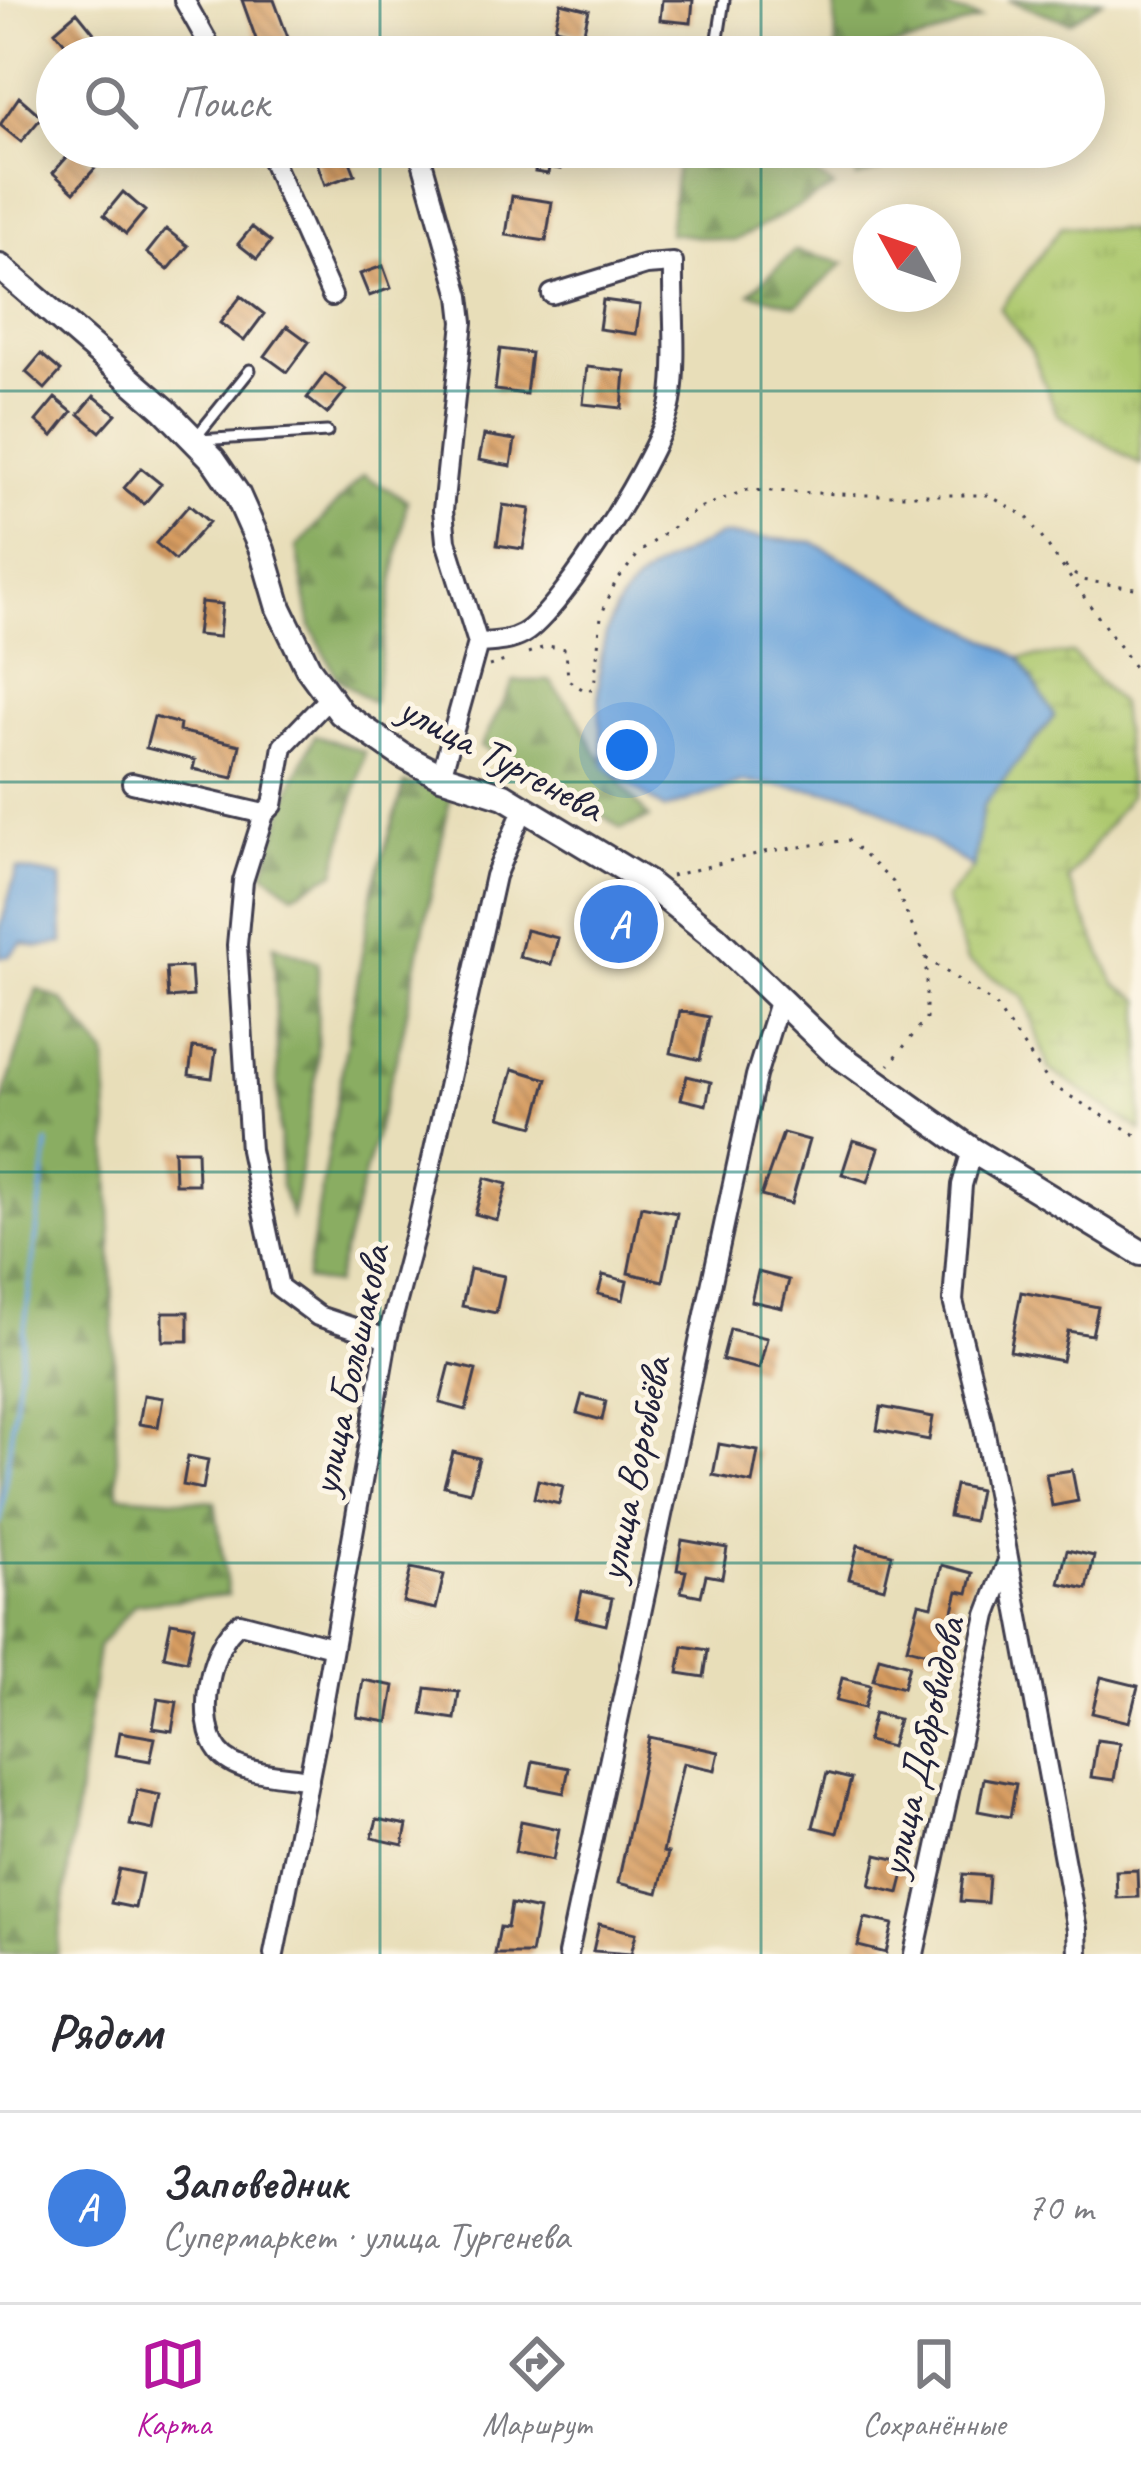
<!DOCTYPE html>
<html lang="ru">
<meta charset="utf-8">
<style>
body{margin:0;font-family:Caveat,sans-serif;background:#f7f7f7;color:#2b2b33}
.compass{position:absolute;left:853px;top:204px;width:108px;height:108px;border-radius:50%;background:#fff;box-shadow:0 6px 30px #0003;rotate:310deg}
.you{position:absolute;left:627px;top:750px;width:42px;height:42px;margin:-30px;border:9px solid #fff;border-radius:50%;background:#1a73e8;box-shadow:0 0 0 18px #1a73e833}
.badge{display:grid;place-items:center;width:78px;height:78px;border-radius:50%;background:#b5179e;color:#fff;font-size:39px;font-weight:700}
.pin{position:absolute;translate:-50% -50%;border:6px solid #fff;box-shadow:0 3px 12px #0006}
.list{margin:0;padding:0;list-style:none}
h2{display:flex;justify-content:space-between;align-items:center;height:156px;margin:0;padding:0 48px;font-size:51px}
h2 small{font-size:39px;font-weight:400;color:#7c7c81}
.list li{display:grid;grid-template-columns:78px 1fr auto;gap:36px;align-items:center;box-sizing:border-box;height:192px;padding:0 48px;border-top:3px solid #e1e1e2}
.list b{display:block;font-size:45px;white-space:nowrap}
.list p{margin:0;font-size:39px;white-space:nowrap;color:#7c7c81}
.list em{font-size:39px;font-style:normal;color:#7c7c81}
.icon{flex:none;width:66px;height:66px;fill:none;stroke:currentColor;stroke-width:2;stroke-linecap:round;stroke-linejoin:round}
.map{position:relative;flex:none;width:1141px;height:1954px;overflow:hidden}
.search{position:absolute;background:#fff;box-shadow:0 6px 30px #0003;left:36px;right:36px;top:36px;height:132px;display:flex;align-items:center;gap:30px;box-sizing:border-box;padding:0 42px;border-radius:66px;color:#7c7c81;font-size:45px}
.sheet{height:348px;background:#fff}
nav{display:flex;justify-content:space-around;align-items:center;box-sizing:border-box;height:168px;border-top:3px solid #e1e1e2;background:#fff;font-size:33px;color:#7c7c81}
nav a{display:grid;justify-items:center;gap:6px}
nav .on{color:#b5179e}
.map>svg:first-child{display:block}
.grass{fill:url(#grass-tufts);stroke:#687655;stroke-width:3}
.forest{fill:url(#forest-firs);stroke:#56684e;stroke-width:3}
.wetland{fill:url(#wetland-marsh);stroke:#687655;stroke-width:3}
.water{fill:#6ca4db;stroke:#47638b;stroke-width:3}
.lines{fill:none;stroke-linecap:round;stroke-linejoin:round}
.stream{stroke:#6ca4db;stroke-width:4.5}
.building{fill:url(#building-back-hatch)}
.service-casing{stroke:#403e4e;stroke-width:15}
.minor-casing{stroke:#403e4e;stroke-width:24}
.tertiary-casing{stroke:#403e4e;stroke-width:30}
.path{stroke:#403e4e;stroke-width:3;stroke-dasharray:3 9;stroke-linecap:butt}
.service{stroke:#fff;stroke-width:9}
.minor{stroke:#fff;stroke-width:18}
.tertiary{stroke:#fff;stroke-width:24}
.grid{fill:none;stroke:#0f766e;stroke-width:3;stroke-opacity:0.55}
.labels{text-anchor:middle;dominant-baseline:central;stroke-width:10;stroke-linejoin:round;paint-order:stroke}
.street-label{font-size:42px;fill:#22223b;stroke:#fcf5e5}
</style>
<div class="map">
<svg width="1141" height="1954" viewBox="0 0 1141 1954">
<defs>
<pattern id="grass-tufts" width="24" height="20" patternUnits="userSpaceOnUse" patternTransform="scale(3)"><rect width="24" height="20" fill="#aec96f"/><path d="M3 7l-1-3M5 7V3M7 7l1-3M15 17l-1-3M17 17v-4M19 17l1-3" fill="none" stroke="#95ac61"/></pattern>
<pattern id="forest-firs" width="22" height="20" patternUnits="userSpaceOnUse" patternTransform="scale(3)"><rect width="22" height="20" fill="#8aad62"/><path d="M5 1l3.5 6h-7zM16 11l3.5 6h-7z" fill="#708c52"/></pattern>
<pattern id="wetland-marsh" width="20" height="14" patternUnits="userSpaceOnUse" patternTransform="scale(3)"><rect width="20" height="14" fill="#aec96f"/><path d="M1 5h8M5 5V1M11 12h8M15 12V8" fill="none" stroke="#95ac61"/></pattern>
<pattern id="building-back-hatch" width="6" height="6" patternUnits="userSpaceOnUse" patternTransform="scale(3)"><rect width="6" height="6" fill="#d79c61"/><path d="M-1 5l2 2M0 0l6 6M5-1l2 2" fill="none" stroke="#ae7f51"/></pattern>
</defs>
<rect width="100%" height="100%" fill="#fcf5e5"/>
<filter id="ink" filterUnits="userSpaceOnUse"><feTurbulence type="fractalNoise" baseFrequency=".00833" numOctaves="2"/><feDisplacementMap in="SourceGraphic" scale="24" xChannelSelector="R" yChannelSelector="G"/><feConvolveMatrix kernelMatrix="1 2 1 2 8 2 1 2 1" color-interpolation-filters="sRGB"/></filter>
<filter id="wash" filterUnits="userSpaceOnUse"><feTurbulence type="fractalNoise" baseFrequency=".004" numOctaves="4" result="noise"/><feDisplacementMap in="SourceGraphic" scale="48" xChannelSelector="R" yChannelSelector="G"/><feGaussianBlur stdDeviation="2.7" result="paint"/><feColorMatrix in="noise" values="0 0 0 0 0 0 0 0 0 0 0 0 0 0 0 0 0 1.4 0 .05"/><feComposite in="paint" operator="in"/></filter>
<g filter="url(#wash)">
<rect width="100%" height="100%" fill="#e8deb9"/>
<path class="grass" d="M 1062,226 L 1129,231 L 1141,278 L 1141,465 L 1057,414 L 1031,350 L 1000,309 Z"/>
<path class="forest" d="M 835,0 L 918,0 L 980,18 L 921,41 L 836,57 Z
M 1008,0 L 1103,0 L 1070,22 Z
M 707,147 L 778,147 L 834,187 L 734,241 L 669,233 L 676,170 Z
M 852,147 L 945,147 L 857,178 Z
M 795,251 L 844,263 L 797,305 L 750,293 Z
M 363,475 L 407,500 L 373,703 L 338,679 L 311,627 L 297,547 Z
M 514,681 L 550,681 L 578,717 L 595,751 L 649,818 L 621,829 L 566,788 L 481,746 Z
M 315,735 L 365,752 L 335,872 L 293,894 L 264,872 L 291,787 Z
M 405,783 L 451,794 L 401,1041 L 335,1284 L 306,1280 L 374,884 Z
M 274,945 L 318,962 L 317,1070 L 292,1217 L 281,1186 Z
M 37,989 L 63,1001 L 106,1055 L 118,1495 L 215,1502 L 228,1595 L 135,1604 L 98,1647 L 57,1954 L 0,1954 L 0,1109 Z"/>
<path class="wetland" d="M 1072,653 L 1120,704 L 1130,795 L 1068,880 L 1115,984 L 1141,1000 L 1141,1131 L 1049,1069 L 1024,997 L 967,961 L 946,899 L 973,868 L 983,806 L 1054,717 L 1020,658 Z"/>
<path class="water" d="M 720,535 L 813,542 L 1020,658 L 1054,716 L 983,806 L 973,868 L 858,795 L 743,782 L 665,809 L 605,767 C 597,704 587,617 646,575 C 668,559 696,548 720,535 Z
M 17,869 L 61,877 L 63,943 L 38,947 L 22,943 L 9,956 L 0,957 L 0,929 Z"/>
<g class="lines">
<path class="stream" d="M 0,1522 L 48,1143"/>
</g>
<g id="blocks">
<path class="building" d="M 242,0 L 274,0 L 290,43 L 261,53 Z
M 662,0 L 693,0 L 691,23 L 660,20 Z
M 561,3 L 589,10 L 583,35 L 555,28 Z
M 77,12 L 103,44 L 88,57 L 76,57 L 55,31 Z
M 19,97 L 42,117 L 21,142 L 0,125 Z
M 503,147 L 563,147 L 560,169 L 549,167 L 548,174 L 535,172 L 537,160 L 502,155 Z
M 75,148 L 96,167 L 74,192 L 53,173 Z
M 345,149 L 355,174 L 325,185 L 316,160 Z
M 123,192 L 145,211 L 126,234 L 104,215 Z
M 512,196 L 552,202 L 546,241 L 506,235 Z
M 252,227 L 271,242 L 257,259 L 238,244 Z
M 166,229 L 188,246 L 168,270 L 147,253 Z
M 383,266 L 391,288 L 369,296 L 360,274 Z
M 241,296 L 264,314 L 244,341 L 220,323 Z
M 603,300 L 640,305 L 636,334 L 599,329 Z
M 287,326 L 309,342 L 287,372 L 265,356 Z
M 500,349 L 531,353 L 526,394 L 495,390 Z
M 41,354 L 61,371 L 45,389 L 26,372 Z
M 587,367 L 625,371 L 622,408 L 583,404 Z
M 325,374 L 346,390 L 327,414 L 307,398 Z
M 94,396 L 116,414 L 100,432 L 79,414 Z
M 55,398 L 72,412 L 53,436 L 36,421 Z
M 484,435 L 515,440 L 511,466 L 479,460 Z
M 141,468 L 161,484 L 144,504 L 124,488 Z
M 189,505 L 209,522 L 175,560 L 156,543 Z
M 503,505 L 530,509 L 523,549 L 497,545 Z
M 201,602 L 222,604 L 219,637 L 197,635 Z
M 154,717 L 180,724 L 179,731 L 240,745 L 233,778 L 193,769 L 195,760 L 146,748 Z
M 526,930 L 558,938 L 551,965 L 519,957 Z
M 191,967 L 193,996 L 168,998 L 166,968 Z
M 680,1011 L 709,1017 L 700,1060 L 671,1053 Z
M 193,1047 L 216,1050 L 212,1078 L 189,1075 Z
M 513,1069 L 547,1079 L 534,1126 L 500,1117 Z
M 687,1076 L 711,1082 L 706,1105 L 681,1099 Z
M 783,1133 L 809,1140 L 791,1204 L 761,1196 Z
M 853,1140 L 879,1148 L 868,1182 L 842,1174 Z
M 174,1150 L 197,1150 L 198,1184 L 175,1184 Z
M 485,1178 L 507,1184 L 497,1220 L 475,1214 Z
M 641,1206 L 677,1213 L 663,1281 L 628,1273 Z
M 470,1269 L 504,1276 L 496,1313 L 462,1306 Z
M 758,1272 L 789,1280 L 782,1308 L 751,1301 Z
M 603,1275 L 627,1281 L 623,1300 L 598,1294 Z
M 1021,1292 L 1098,1307 L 1092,1335 L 1068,1331 L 1062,1361 L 1010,1351 Z
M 163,1312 L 188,1312 L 188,1341 L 163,1341 Z
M 730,1329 L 767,1338 L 759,1369 L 722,1360 Z
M 450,1364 L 476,1370 L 466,1410 L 440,1403 Z
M 144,1395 L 163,1398 L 158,1427 L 139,1424 Z
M 582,1395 L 606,1401 L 602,1420 L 577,1413 Z
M 881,1407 L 933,1417 L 929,1440 L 877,1430 Z
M 719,1444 L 758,1451 L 752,1483 L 713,1475 Z
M 453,1452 L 479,1458 L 470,1492 L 444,1486 Z
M 188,1456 L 208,1460 L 203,1489 L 183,1485 Z
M 1072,1470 L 1078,1501 L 1052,1506 L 1046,1474 Z
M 538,1480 L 563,1486 L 559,1504 L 534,1498 Z
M 955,1485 L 979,1490 L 973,1521 L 949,1516 Z
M 682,1540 L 727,1548 L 722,1578 L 706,1575 L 701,1596 L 681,1592 L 686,1571 L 677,1570 Z
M 858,1545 L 892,1554 L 884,1588 L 849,1579 Z
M 1067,1550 L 1094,1556 L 1087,1589 L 1059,1583 Z
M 942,1565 L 973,1573 L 968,1593 L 958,1591 L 941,1657 L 907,1648 L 919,1603 L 932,1606 Z
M 411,1568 L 444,1575 L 436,1609 L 403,1602 Z
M 582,1591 L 612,1598 L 606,1625 L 576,1618 Z
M 171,1622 L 194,1626 L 187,1661 L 164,1656 Z
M 683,1646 L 708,1650 L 704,1677 L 678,1673 Z
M 879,1657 L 909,1665 L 903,1688 L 873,1680 Z
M 1101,1677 L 1138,1686 L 1129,1722 L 1092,1713 Z
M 842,1678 L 870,1685 L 864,1708 L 836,1701 Z
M 363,1680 L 394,1686 L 388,1722 L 357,1717 Z
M 426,1688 L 459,1692 L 455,1719 L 422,1714 Z
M 158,1699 L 177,1702 L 172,1731 L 153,1728 Z
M 874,1713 L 898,1719 L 891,1747 L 867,1741 Z
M 120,1732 L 155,1738 L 150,1761 L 116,1755 Z
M 649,1737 L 719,1752 L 715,1770 L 683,1763 L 663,1852 L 668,1853 L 658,1893 L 618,1883 Z
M 1097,1740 L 1120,1743 L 1114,1780 L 1091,1777 Z
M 533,1761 L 569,1768 L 564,1793 L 528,1786 Z
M 827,1773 L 851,1779 L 837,1833 L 813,1827 Z
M 984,1778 L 1016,1784 L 1010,1817 L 978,1811 Z
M 137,1790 L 160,1795 L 153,1830 L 130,1825 Z
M 377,1819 L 407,1825 L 403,1845 L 372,1838 Z
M 521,1821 L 559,1829 L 553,1860 L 515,1852 Z
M 877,1855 L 907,1862 L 899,1893 L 870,1886 Z
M 119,1869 L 142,1874 L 135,1908 L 111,1903 Z
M 1137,1870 L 1138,1897 L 1117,1898 L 1116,1871 Z
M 963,1874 L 989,1876 L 987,1903 L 960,1901 Z
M 511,1904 L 539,1910 L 531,1954 L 495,1954 L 500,1927 L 507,1928 Z
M 865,1918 L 893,1924 L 886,1953 L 858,1946 Z
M 599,1924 L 636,1933 L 631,1954 L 593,1951 Z"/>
</g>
</g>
<g filter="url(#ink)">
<use href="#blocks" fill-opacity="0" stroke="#403e4e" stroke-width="3"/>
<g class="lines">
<g class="service-casing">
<path id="service" d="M 715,57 L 724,0
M 197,436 L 250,370
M 199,440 L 327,432"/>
</g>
<g class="minor-casing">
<path id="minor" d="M 184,0 L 216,57
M 266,147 L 332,296
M 418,147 L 460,296 L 463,322 L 443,510 L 446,541 L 478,643 L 441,776
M 478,643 C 494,642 509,642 523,634 C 563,610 663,448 671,402 C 678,357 672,307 673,263 L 646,265 L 552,294
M 330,697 L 283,746 L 273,805 L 264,814 L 243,881 L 237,945 L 250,1150 L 279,1287 L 318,1316 L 387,1339
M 132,783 L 264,814
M 972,1150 L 962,1185 L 953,1301 L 983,1423 L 1077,1929 L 1078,1954
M 309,1779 C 283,1774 237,1775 219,1752 C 195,1722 209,1643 240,1623 L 332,1647
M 274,1954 L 320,1722 L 387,1339 L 418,1222 L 495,876 L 524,808
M 568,1954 L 756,1076 L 779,1002
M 914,1954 L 987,1615 L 1007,1563"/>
</g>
<g class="tertiary-casing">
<path id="tertiary" d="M 0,267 L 165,410 L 213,459 L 237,494 L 262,550 L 279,608 L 308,668 L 341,713 L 403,756 L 441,776 L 504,796 L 646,882 L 715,937 L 833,1051 L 972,1150 L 1141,1253"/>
</g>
<path class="path" d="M 1065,566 L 1081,580 L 1141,589
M 528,653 L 547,646 L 566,649 L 568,680 L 587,692 L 594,687 L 601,616 L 615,583 L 640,552 L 699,508 L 747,490 L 863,495 L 988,495 L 1027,517 L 1141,677
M 489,666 L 508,660
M 671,876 L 764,852 L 848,840 L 893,882 L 926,958 L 926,1019 L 889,1065
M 926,958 L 994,1004 L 1051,1085 L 1141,1138"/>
<use href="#service" class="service"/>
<use href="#minor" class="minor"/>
<use href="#tertiary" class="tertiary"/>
</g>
</g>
<path class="grid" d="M 380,0 L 380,57M 761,0 L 761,57M 380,147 L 380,1954M 761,147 L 761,1954M 0,391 L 1141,391M 0,782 L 1141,782M 0,1172 L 1141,1172M 0,1563 L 1141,1563"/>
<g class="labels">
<g class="street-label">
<text transform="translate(501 758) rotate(28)">улица Тургенева</text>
<text transform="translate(350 1370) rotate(-78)">улица Большакова</text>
<text transform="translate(634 1469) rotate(-78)">улица Воробьёва</text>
<text transform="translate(922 1747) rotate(-77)">улица Добровидова</text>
</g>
</g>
</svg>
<svg class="compass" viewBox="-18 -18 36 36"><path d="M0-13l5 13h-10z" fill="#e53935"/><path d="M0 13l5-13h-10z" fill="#7c7c81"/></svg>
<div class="you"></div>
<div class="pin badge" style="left:619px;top:924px;background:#3f7fe0">A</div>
<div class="search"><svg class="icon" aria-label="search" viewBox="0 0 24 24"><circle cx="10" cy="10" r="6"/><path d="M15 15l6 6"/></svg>Поиск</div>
</div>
<section class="sheet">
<h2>Рядом<small></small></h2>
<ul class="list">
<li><span class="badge" style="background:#3f7fe0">A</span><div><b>Заповедник</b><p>Супермаркет · улица Тургенева</p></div><em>70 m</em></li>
</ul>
</section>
<nav>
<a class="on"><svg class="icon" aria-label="map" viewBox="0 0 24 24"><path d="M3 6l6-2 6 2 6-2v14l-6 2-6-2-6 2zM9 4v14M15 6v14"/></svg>Карта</a>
<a><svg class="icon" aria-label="directions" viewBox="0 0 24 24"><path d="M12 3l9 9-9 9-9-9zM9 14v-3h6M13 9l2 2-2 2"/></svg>Маршрут</a>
<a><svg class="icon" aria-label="saved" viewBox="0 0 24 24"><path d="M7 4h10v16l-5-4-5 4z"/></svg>Сохранённые</a>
</nav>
